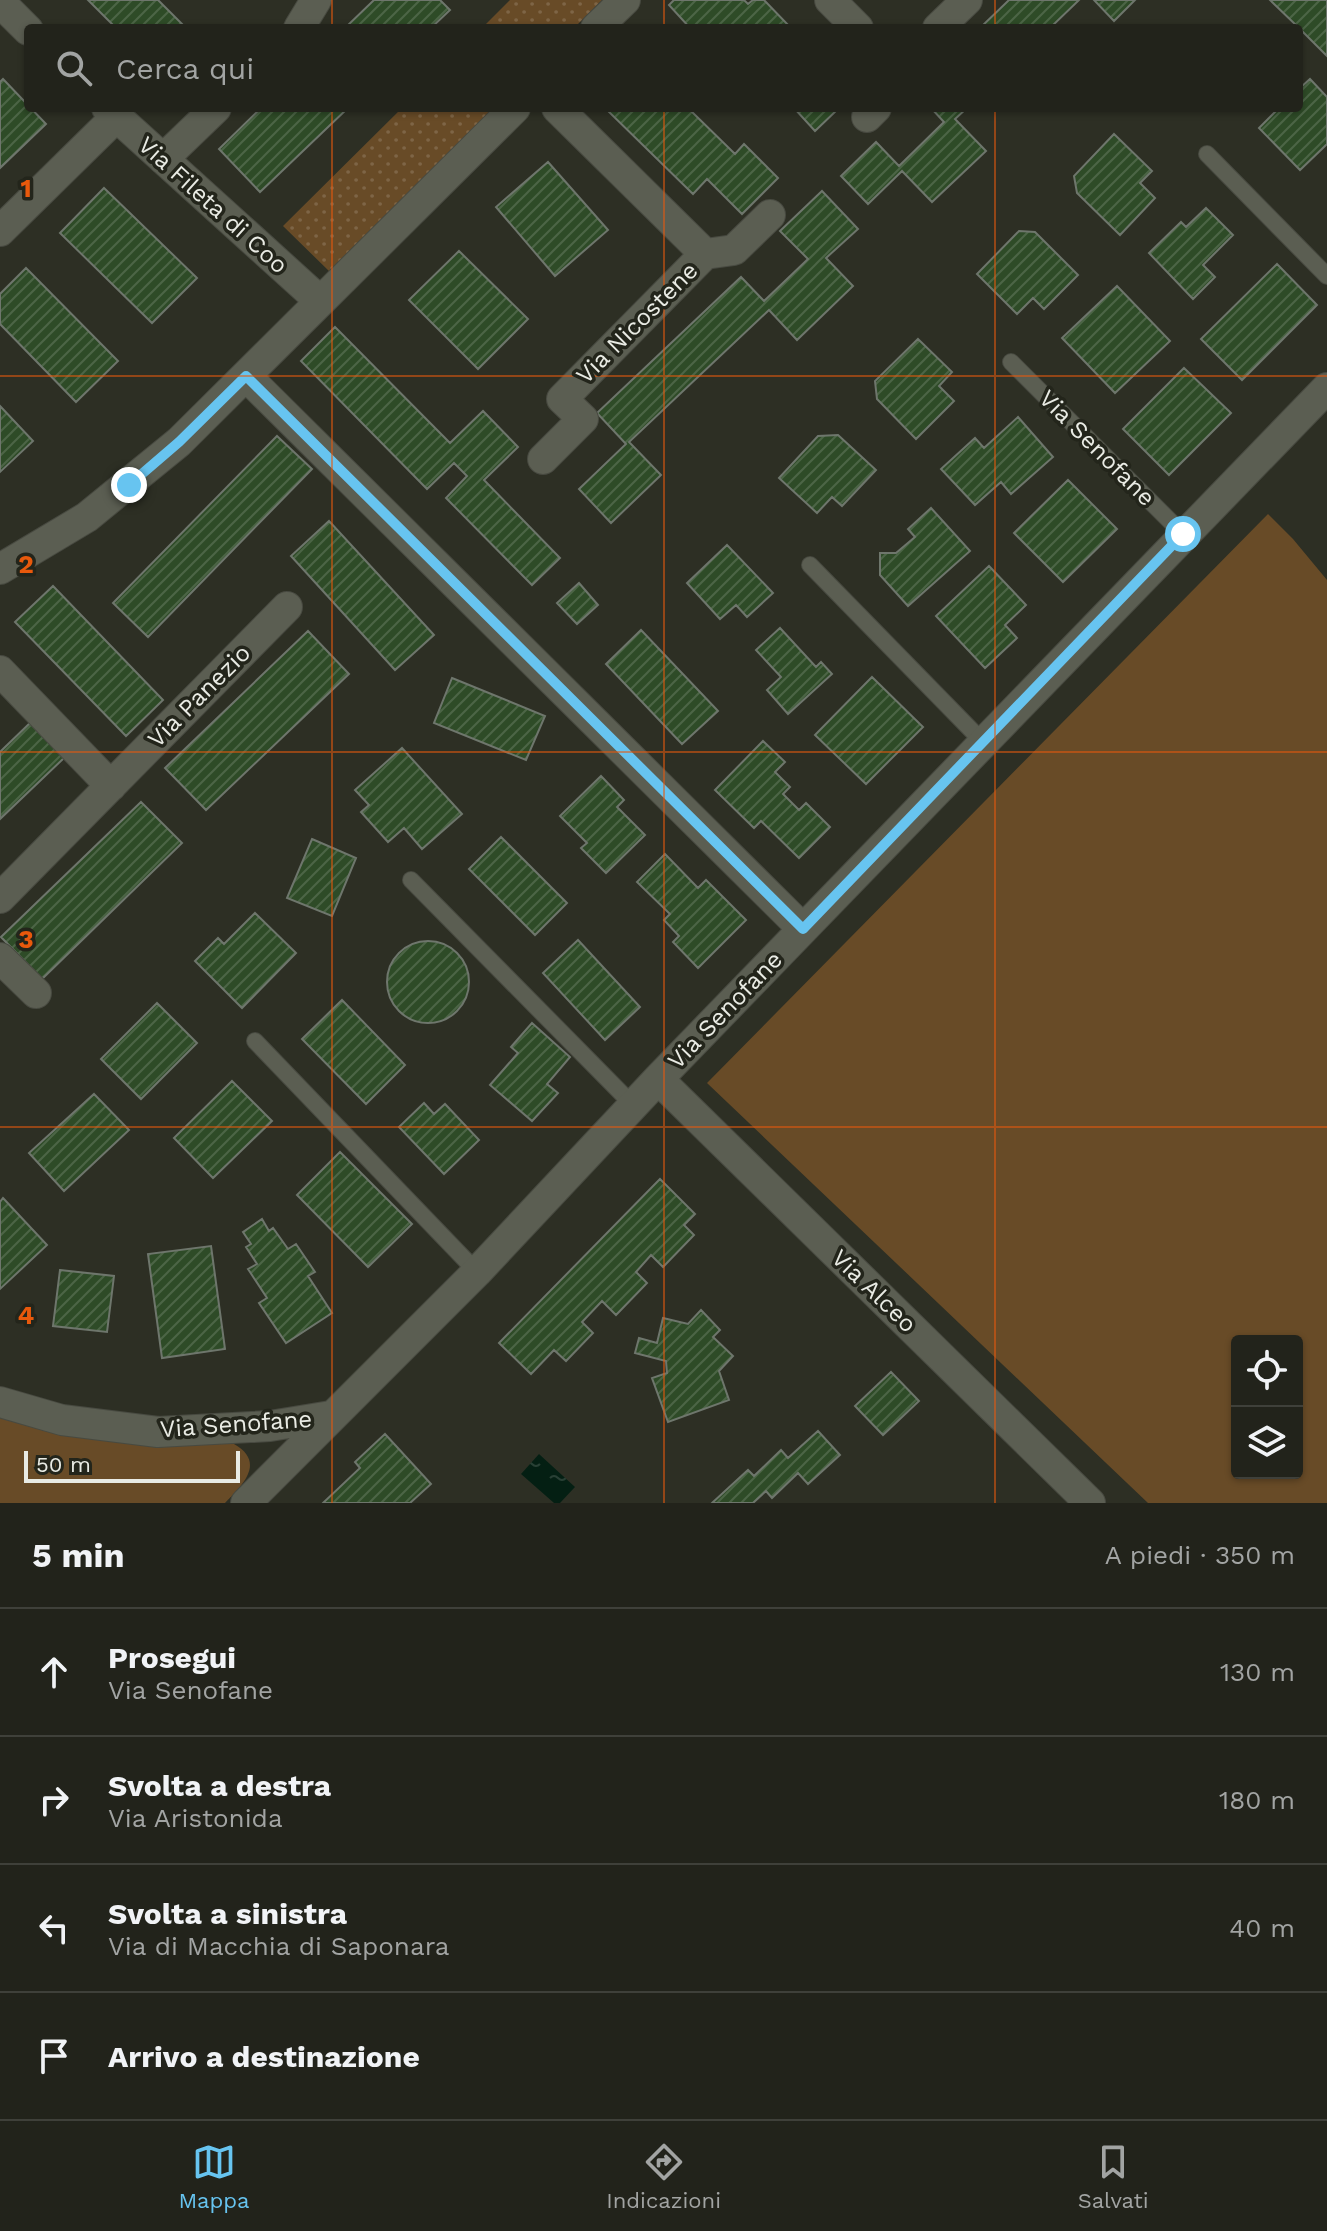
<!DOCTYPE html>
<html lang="it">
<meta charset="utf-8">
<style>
body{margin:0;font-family:"Work Sans",sans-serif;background:#2e2f28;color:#f1f3f6}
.controls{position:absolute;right:24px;bottom:24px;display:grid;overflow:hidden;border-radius:8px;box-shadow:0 2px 6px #0004}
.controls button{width:72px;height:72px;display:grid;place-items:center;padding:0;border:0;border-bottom:2px solid #3f403a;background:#22231b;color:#f1f3f6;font:40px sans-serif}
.scale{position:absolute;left:24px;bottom:20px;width:216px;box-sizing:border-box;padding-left:8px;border:4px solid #e9ebe4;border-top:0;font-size:22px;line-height:28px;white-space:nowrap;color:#e9ebe4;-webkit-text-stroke:6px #23251b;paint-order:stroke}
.stop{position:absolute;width:24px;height:24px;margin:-18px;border:6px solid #67c4f0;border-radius:50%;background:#fff}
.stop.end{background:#67c4f0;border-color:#fff;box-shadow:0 2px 8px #0008}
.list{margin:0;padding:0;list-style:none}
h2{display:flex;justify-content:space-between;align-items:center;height:104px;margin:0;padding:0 32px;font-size:34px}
h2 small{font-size:26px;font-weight:400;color:#a2a4a3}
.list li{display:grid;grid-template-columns:52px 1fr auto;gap:24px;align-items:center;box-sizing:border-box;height:128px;padding:0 32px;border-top:2px solid #3f403a}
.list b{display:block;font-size:30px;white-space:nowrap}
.list p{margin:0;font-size:26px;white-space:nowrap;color:#a2a4a3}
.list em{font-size:26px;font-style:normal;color:#a2a4a3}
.icon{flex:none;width:44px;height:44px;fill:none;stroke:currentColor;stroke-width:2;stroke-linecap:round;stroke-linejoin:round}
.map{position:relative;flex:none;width:1327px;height:1503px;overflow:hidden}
.search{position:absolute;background:#22231b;box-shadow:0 2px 6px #0004;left:24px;right:24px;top:24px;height:88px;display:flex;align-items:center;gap:20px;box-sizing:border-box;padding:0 28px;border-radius:8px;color:#a2a4a3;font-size:30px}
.sheet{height:616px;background:#22231b}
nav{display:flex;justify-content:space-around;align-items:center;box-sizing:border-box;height:112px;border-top:2px solid #3f403a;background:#22231b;font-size:22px;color:#a2a4a3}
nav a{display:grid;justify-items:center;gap:4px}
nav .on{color:#67c4f0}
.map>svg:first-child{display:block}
.grass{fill:#684b27;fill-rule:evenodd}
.park{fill:url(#park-dots)}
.water{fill:url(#water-ripples)}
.building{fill:url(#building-hatch);stroke:#6e766c;stroke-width:2}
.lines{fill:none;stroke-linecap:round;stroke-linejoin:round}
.lane-casing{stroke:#484a41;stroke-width:18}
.street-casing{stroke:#484a41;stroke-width:32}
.lane{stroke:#5b5e52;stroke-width:16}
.street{stroke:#5b5e52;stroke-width:30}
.route{stroke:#67c4f0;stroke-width:10}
.grid{fill:none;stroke:#e8590c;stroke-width:2;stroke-opacity:0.55}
.labels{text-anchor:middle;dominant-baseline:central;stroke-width:7;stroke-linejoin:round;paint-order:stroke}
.street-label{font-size:24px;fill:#e9ebe4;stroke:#23251b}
.grid-label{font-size:26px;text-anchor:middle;font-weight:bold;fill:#e8590c;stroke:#23251b;stroke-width:7;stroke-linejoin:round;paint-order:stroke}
</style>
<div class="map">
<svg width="1327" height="1503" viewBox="0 0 1327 1503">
<defs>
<pattern id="park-dots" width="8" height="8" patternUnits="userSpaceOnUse" patternTransform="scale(2)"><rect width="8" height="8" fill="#684b27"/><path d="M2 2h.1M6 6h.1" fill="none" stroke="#7e6546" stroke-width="1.8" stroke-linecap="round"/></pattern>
<pattern id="water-ripples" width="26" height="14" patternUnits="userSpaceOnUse" patternTransform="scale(2)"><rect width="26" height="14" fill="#041f13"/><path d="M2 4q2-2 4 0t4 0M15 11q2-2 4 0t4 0" fill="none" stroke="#294035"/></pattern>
<pattern id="building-hatch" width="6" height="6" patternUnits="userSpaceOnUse" patternTransform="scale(2)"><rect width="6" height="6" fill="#2e4b27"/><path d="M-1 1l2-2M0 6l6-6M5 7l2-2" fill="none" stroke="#4c6546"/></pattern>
</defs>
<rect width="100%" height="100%" fill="#2d2f24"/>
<path class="grass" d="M 1268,514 L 1293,539 L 1327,580 L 1327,1503 L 1148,1503 L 707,1083 ZM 1237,1341 L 1297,1341 L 1297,1473 L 1237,1473 Z
M 0,1415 L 143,1443 L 234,1444 C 266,1462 243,1485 225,1503 L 0,1503 Z"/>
<path class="park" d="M 510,0 L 602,0 L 574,28 L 482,28 Z
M 402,108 L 494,108 L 330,272 L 283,226 Z"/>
<path class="water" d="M 539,1454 L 575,1487 L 560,1503 L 554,1503 L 521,1474 Z"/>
<path class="building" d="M 88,0 L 158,0 L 186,28 L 116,28 Z
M 374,0 L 440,0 L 450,10 L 431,28 L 345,28 Z
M 674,0 L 744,0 L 748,4 L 753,0 L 764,0 L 791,28 L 690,28 L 669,5 Z
M 1009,0 L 1079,0 L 1050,28 L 980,28 Z
M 1094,0 L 1135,0 L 1114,21 Z
M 1270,0 L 1327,0 L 1327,56 L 1299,28 Z
M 3,79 L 46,124 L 0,168 L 0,82 Z
M 1310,79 L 1327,97 L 1327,144 L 1300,170 L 1259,128 L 1279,108 L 1299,108 L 1299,89 Z
M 261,108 L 348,108 L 260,192 L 219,149 Z
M 605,108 L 688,108 L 735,154 L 744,144 L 778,178 L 742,214 L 707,179 L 693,194 Z
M 794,108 L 839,108 L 815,131 Z
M 931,108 L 967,108 L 955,119 L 986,151 L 932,202 L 902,171 L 868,204 L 841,176 L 876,142 L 899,166 L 944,122 Z
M 1114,134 L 1152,171 L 1140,183 L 1155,198 L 1120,235 L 1077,193 L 1074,176 Z
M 548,162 L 608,230 L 555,276 L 496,207 Z
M 104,188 L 197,278 L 152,323 L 60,233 Z
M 822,191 L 858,229 L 826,258 L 853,286 L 797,340 L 769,310 L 629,442 L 661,475 L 611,523 L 579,489 L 626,444 L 597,413 L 741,277 L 764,301 L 808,259 L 780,231 Z
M 1206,208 L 1233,235 L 1203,265 L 1215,277 L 1193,299 L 1149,253 L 1181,222 L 1186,227 Z
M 1019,231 L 1035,232 L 1078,275 L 1044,309 L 1033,298 L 1017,314 L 977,274 Z
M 459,251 L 528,319 L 478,369 L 409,300 Z
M 1277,264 L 1317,305 L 1242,380 L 1201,339 Z
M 26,268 L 118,361 L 76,402 L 0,324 L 0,294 Z
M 1117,286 L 1170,341 L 1115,393 L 1062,338 Z
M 335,327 L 450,443 L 483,411 L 518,447 L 484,480 L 560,558 L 532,585 L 446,498 L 467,476 L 454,463 L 427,489 L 301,361 Z
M 918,339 L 952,372 L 939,386 L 954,401 L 916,439 L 877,399 L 875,381 Z
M 1184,368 L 1231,413 L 1169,475 L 1123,429 Z
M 0,406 L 33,441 L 0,472 Z
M 1018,417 L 1053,457 L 1011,494 L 1001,482 L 975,505 L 941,469 L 975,438 L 984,448 Z
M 838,435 L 876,470 L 842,506 L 832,497 L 817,513 L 779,478 L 818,436 Z
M 277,436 L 312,469 L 148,637 L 113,603 Z
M 1068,480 L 1117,529 L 1063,582 L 1014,533 Z
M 931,508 L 970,551 L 908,606 L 880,575 L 880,553 L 896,553 L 915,537 L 908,529 Z
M 329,521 L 434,635 L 395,670 L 291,556 Z
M 727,545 L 773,593 L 747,617 L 736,605 L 720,619 L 687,583 Z
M 989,566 L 1026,605 L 1005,625 L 1017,638 L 985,668 L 936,616 Z
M 579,583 L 598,605 L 577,624 L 557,603 Z
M 53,586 L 163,700 L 126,736 L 15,622 Z
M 780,628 L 816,667 L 821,662 L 832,674 L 788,714 L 767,690 L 781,677 L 756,650 Z
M 641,630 L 718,711 L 682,744 L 606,664 Z
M 308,631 L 349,674 L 206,810 L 165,768 Z
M 872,677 L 923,727 L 866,784 L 815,735 Z
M 452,678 L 545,716 L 526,760 L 434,723 Z
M 30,723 L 64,758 L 0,819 L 0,752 Z
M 763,741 L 785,762 L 775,772 L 790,787 L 783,794 L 799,810 L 806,803 L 830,827 L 799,858 L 761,821 L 754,828 L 715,790 Z
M 402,748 L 462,814 L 422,849 L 404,828 L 388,842 L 361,812 L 369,805 L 355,790 Z
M 601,776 L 624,800 L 617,807 L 645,835 L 606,873 L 581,848 L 587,843 L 560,816 Z
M 141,802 L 182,843 L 42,979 L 1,937 Z
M 501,837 L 567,903 L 535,935 L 469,869 Z
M 312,839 L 356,858 L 332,916 L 287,898 Z
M 665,854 L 698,888 L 706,880 L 746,920 L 698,968 L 673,942 L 679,936 L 664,920 L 670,914 L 637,882 Z
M 255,913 L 296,953 L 242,1008 L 195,961 L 218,938 L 224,944 Z
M 578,940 L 640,1007 L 605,1040 L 543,973 Z
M387 982a41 41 0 1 1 82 0a41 41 0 1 1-82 0Z
M 342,1000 L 405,1065 L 366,1104 L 302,1039 Z
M 157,1003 L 197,1043 L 141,1099 L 101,1059 Z
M 532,1023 L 570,1057 L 547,1084 L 558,1093 L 532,1121 L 490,1085 L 518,1053 L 511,1047 Z
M 232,1081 L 272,1121 L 213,1178 L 174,1138 Z
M 94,1094 L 129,1130 L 64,1191 L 29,1153 Z
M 424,1103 L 434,1114 L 445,1104 L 479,1140 L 444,1174 L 399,1127 Z
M 340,1152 L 412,1224 L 368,1267 L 297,1195 Z
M 660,1179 L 695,1214 L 684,1225 L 694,1235 L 663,1267 L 651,1255 L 636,1272 L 647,1283 L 616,1315 L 602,1301 L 582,1322 L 593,1333 L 566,1361 L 554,1350 L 531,1374 L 499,1343 Z
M 3,1198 L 47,1245 L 0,1289 L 0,1202 Z
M 262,1219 L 269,1231 L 273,1228 L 288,1249 L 296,1244 L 315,1272 L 308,1276 L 332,1313 L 286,1343 L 259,1303 L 267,1298 L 248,1269 L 257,1264 L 246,1247 L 251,1244 L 243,1232 Z
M 211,1246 L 225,1349 L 162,1358 L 148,1254 Z
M 60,1270 L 114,1276 L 107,1332 L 53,1326 Z
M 701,1310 L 720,1330 L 713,1337 L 733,1356 L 719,1371 L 729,1400 L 668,1422 L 652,1378 L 667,1373 L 666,1361 L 635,1353 L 639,1338 L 657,1343 L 663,1318 L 688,1324 Z
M 891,1372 L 919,1401 L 883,1435 L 855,1406 Z
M 818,1431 L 840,1455 L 808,1484 L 798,1473 L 772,1498 L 766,1491 L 753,1503 L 712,1503 L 748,1470 L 754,1476 L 781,1450 L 788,1458 Z
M 385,1434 L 431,1484 L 410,1503 L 323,1503 L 360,1468 L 355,1462 Z"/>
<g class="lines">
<g class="lane-casing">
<path id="lane" d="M 1207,154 L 1327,276
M 1011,362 L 1183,534
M 810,565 L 983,742
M 411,880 L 634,1106
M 255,1041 L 477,1272"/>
</g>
<g class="street-casing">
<path id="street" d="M 830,0 L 858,28
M 0,2 L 28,30
M 299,28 L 316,0
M 596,28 L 625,0
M 938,28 L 967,0
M 107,108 L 320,301
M 867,117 L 876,108
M 163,159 L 216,108
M 0,231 L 116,117
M 705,254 L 734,250 L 770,215
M 246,376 L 803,929
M 543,459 L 583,419 L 562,399 L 705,254 L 557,108
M 0,569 L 87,517 L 179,442 L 515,108
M 0,671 L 111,786
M 0,898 L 287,607
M 0,958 L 36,993
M 658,1079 L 1090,1503
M 0,1402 L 62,1420 L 158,1432 L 270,1426 L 331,1416
M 246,1503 L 477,1272 L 658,1079 L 1327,388"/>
</g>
<use href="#lane" class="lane"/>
<use href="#street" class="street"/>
</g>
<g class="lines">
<path class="route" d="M 129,485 L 179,442 L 246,376 L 803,929 L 1183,534"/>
</g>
<path class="grid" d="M 332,0 L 332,28M 664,0 L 664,28M 995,0 L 995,28M 332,108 L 332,1503M 664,108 L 664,1503M 995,108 L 995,1503M 0,376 L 1327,376M 0,752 L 1327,752M 0,1127 L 1327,1127"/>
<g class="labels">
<g class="street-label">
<text transform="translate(213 205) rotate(42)">Via Fileta di Coo</text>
<text transform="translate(637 323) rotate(-45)">Via Nicostene</text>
<text transform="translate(1097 448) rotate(45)">Via Senofane</text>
<text transform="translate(199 696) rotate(-45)">Via Panezio</text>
<text transform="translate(725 1010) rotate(-46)">Via Senofane</text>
<text transform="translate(874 1291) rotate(44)">Via Alceo</text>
<text transform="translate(236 1424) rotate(-4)">Via Senofane</text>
</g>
</g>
<g class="grid-label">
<text x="26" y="197">1</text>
<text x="26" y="573">2</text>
<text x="26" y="948">3</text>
<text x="26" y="1324">4</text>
</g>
</svg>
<div class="controls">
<button><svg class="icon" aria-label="locate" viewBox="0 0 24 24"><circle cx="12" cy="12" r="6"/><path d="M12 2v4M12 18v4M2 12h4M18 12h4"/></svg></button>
<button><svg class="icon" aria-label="layers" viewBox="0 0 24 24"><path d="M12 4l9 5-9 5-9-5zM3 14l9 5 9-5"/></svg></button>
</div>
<div class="scale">50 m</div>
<div class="stop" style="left:1183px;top:534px"></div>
<div class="stop end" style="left:129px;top:485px"></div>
<div class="search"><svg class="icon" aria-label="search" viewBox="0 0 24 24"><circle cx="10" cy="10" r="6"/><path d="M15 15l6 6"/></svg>Cerca qui</div>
</div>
<section class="sheet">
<h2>5 min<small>A piedi · 350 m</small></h2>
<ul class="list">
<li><svg class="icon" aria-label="ahead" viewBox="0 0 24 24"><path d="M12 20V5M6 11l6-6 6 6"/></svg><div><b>Prosegui</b><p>Via Senofane</p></div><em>130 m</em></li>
<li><svg class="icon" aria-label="right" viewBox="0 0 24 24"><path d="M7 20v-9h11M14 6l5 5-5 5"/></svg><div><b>Svolta a destra</b><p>Via Aristonida</p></div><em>180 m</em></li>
<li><svg class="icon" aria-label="left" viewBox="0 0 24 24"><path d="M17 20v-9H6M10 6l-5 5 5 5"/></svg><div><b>Svolta a sinistra</b><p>Via di Macchia di Saponara</p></div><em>40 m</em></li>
<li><svg class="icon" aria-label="arrive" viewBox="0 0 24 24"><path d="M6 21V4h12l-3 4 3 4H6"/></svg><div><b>Arrivo a destinazione</b></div></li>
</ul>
</section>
<nav>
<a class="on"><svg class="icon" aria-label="map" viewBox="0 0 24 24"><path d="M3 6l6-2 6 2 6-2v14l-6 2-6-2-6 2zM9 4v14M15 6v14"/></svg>Mappa</a>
<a><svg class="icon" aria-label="directions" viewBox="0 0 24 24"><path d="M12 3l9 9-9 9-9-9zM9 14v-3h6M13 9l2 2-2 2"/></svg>Indicazioni</a>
<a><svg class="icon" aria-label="saved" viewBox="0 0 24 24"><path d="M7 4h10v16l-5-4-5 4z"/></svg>Salvati</a>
</nav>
